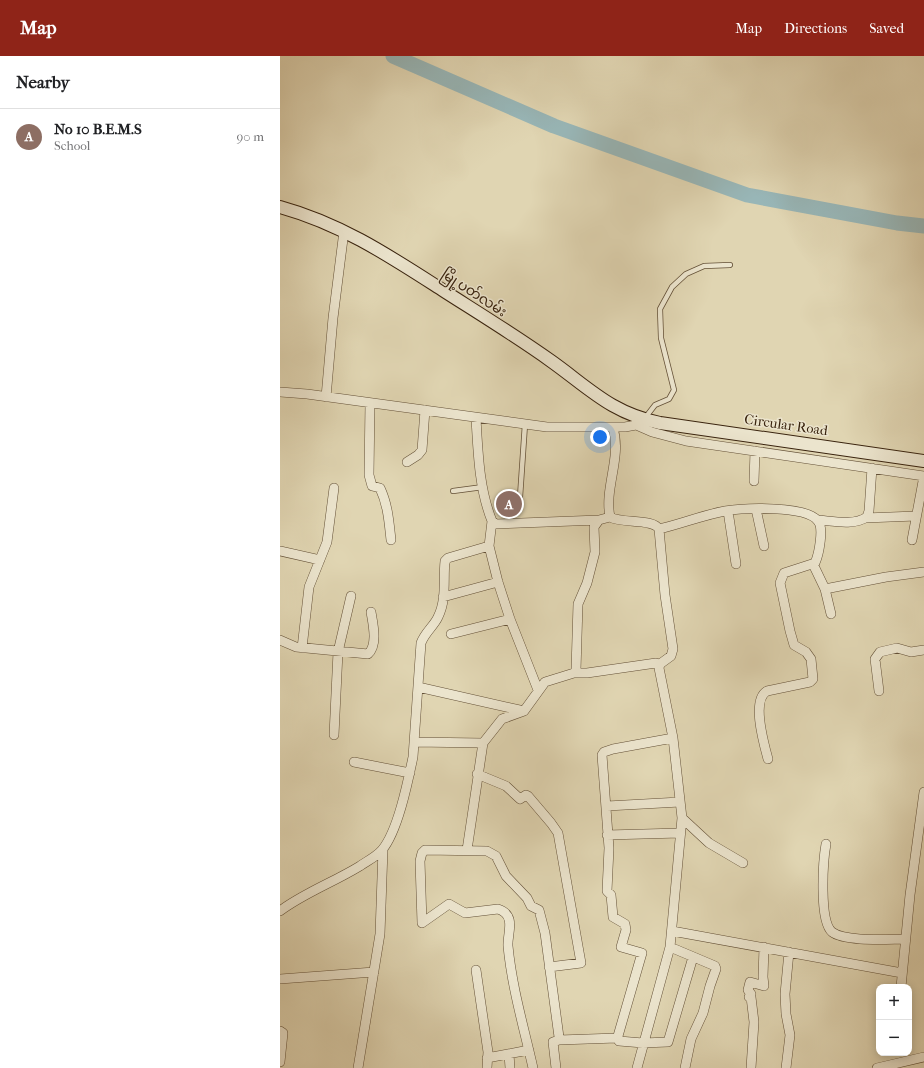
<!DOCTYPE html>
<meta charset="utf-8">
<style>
body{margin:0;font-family:"IM FELL French Canon","Noto Sans Myanmar",serif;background:#f2f2f2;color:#202124}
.controls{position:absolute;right:12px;bottom:12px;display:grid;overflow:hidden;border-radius:8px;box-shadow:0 2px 10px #0003}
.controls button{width:36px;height:36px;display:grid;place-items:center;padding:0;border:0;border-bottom:1px solid #e0e0e0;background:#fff;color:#202124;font:20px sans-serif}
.you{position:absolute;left:320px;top:381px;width:14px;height:14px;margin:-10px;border:3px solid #fff;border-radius:50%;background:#1a73e8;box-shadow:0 0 0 6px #1a73e833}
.badge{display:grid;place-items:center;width:26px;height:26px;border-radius:50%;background:#8f2418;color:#fff;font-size:13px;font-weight:700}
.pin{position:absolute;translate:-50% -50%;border:2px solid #fff;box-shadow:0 1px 4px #0006}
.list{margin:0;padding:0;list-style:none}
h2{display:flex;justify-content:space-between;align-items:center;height:52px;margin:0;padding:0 16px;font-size:17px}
h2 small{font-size:13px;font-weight:400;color:#757577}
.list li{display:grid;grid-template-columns:26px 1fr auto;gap:12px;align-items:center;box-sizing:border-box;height:56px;padding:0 16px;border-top:1px solid #e0e0e0}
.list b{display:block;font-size:15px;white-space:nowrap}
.list p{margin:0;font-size:13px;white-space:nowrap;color:#757577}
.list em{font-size:13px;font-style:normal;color:#757577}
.map{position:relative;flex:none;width:644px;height:1012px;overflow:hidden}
header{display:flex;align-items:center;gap:24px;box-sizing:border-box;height:56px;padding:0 20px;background:#8f2418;color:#fff}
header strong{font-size:19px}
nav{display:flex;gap:22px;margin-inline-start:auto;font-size:14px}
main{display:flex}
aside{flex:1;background:#fff}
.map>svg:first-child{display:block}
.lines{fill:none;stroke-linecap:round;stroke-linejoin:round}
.river{stroke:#98b6b7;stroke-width:15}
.lane-casing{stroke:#635037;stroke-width:6}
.street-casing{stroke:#635037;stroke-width:10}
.secondary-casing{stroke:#39230e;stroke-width:14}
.lane{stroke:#ebe4cd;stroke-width:4.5}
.street{stroke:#ebe4cd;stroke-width:9}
.secondary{stroke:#ebe4cd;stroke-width:12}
.labels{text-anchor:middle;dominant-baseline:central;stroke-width:3;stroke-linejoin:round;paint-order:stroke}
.street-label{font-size:14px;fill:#39230e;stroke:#ebe4cd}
</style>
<header>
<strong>Map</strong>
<nav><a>Map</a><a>Directions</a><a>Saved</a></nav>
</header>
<main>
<aside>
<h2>Nearby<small></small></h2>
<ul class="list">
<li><span class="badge" style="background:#8d6e63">A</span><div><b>No 10 B.E.M.S</b><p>School</p></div><em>90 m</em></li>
</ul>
</aside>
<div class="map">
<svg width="644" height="1012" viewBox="0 0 644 1012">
<rect width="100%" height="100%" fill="#e0d5b2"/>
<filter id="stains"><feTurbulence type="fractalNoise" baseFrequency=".005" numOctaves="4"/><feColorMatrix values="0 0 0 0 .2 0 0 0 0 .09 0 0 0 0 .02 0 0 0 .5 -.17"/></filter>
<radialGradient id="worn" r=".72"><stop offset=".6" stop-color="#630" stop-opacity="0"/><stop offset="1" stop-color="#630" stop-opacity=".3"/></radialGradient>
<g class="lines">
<path class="river" d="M 113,0 L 274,70 L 467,139 L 617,167 L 644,170"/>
<g class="lane-casing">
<path id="lane" d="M 365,362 L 375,349 L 389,343 L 394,334 L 381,282 L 380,253 L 392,231 L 406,218 L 424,210 L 450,209
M 173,435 L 203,431
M 240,441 L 245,368"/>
</g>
<g class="street-casing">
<path id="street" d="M 0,336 L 27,338 L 267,371 L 345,371 L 356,369 L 363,364
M 46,341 L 53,262 L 64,175
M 90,347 L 89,419 L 92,430 L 100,432 C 108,449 109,466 111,484
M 196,362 C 198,396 199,433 212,465 L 216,468 L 319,464
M 356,369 L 372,376 L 406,385 L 644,420
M 333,372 C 342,401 324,432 330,461 C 342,468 373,462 379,473 L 385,539 L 393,593 L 391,600 L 380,608 L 379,612 L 393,682 L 402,762 L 390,891 L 357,1012
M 127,406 L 138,399 L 142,394 L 145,354
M 474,425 L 475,395
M 476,453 L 484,490
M 448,455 L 456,508
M 585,462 L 636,460
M 538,464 C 552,465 574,470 587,461 L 589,455 L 592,412
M 212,465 L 209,490 L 218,526 L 230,563 L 258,634
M 379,473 C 401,468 423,459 445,455 C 463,452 526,449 538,465 C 544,472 539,498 535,507 L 504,517 L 500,527 L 510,575 L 514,589 L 526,596 L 531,603 L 533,623 L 530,626 L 487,635 C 471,644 484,688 488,703
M 632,484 L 644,420
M 0,495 L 40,504
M 533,508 L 545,533 L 551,558
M 545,533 L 606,521 L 644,516
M 163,541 L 218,526
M 171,578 L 230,563
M 0,584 L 16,591 L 88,598 C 98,589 93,568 91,556
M 22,592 L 29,531 L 47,486 L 54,432
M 294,617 L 307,617 L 376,607 L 380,608
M 138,631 L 244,655
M 599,635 L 595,603 L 600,596 L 617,592 L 631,596 L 644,594
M 54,679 L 58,596 L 71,540
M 393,682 L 333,693 L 324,696 L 322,699 L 329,792 L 327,835 L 331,839 L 333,861 L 345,868 L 346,874 L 341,891 L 362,897 L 338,980 L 339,985 L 363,987 L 388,986 L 413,901
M 134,686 L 203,687
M 74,706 L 130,717
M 197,718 L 226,730 L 240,743 L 246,739 L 248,740 L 271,767 L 278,777 L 301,907 L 269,911
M 327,750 L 400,746
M 402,762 L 429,787 L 463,807
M 327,779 L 400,777
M 546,788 C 543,805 539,865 552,876 C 565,886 608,883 625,883
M 187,794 L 203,687 L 222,663 L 244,655 L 265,626 L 294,617 L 296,614 L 298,548 L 307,527 L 315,496 L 314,471 L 319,464 L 330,461
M 0,855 C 24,837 54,826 80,810 C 87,805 96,801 102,794 C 118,775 128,725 133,701 L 141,587 C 145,576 154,570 158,561 C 167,543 163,523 165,505 L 168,502 L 209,490
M 392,875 L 622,917
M 390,891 L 435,910 L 436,913 L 430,930 L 423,957 L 411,983 L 405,1012
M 196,914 L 208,996 L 207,1012
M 0,923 L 94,916
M 621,931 L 630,839 L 644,736
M 0,975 L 3,977 L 0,1006
M 279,984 L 337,982
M 229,998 L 230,1012
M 207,1002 L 249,994
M 78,1012 L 100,878 L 103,793
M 253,1012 C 244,972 232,932 228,890 C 227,878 237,859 218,853 L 185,857 L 169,848 L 142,867 L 140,805 L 142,797 L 145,794 L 207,795 L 216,800 L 226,820 L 247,842 L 251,850 L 259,854 L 265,877 L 279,981 L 279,984 L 273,986 L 276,1012
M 471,1012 L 474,966 L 471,941 L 469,941 L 471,938 L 468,934 L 470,926 L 484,930 L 483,921 L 484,891
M 506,1012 L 510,979 L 506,958 L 505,938 L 509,896
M 597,1012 L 644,1001"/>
</g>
<g class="secondary-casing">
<path id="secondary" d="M 0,151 C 62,168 111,201 164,235 C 200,258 236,280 271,305 C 309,332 331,357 380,367 L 644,405"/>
</g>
<use href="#lane" class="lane"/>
<use href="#street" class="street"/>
<use href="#secondary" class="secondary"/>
</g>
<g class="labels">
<g class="street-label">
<text transform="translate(194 237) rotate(33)">မြို့ပတ်လမ်း</text>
<text transform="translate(506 369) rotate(8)">Circular Road</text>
</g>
</g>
<rect width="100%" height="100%" filter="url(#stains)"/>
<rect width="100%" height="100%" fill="url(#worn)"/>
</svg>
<div class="controls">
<button>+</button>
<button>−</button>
</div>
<div class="you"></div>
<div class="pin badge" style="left:229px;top:448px;background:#8d6e63">A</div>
</div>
</main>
